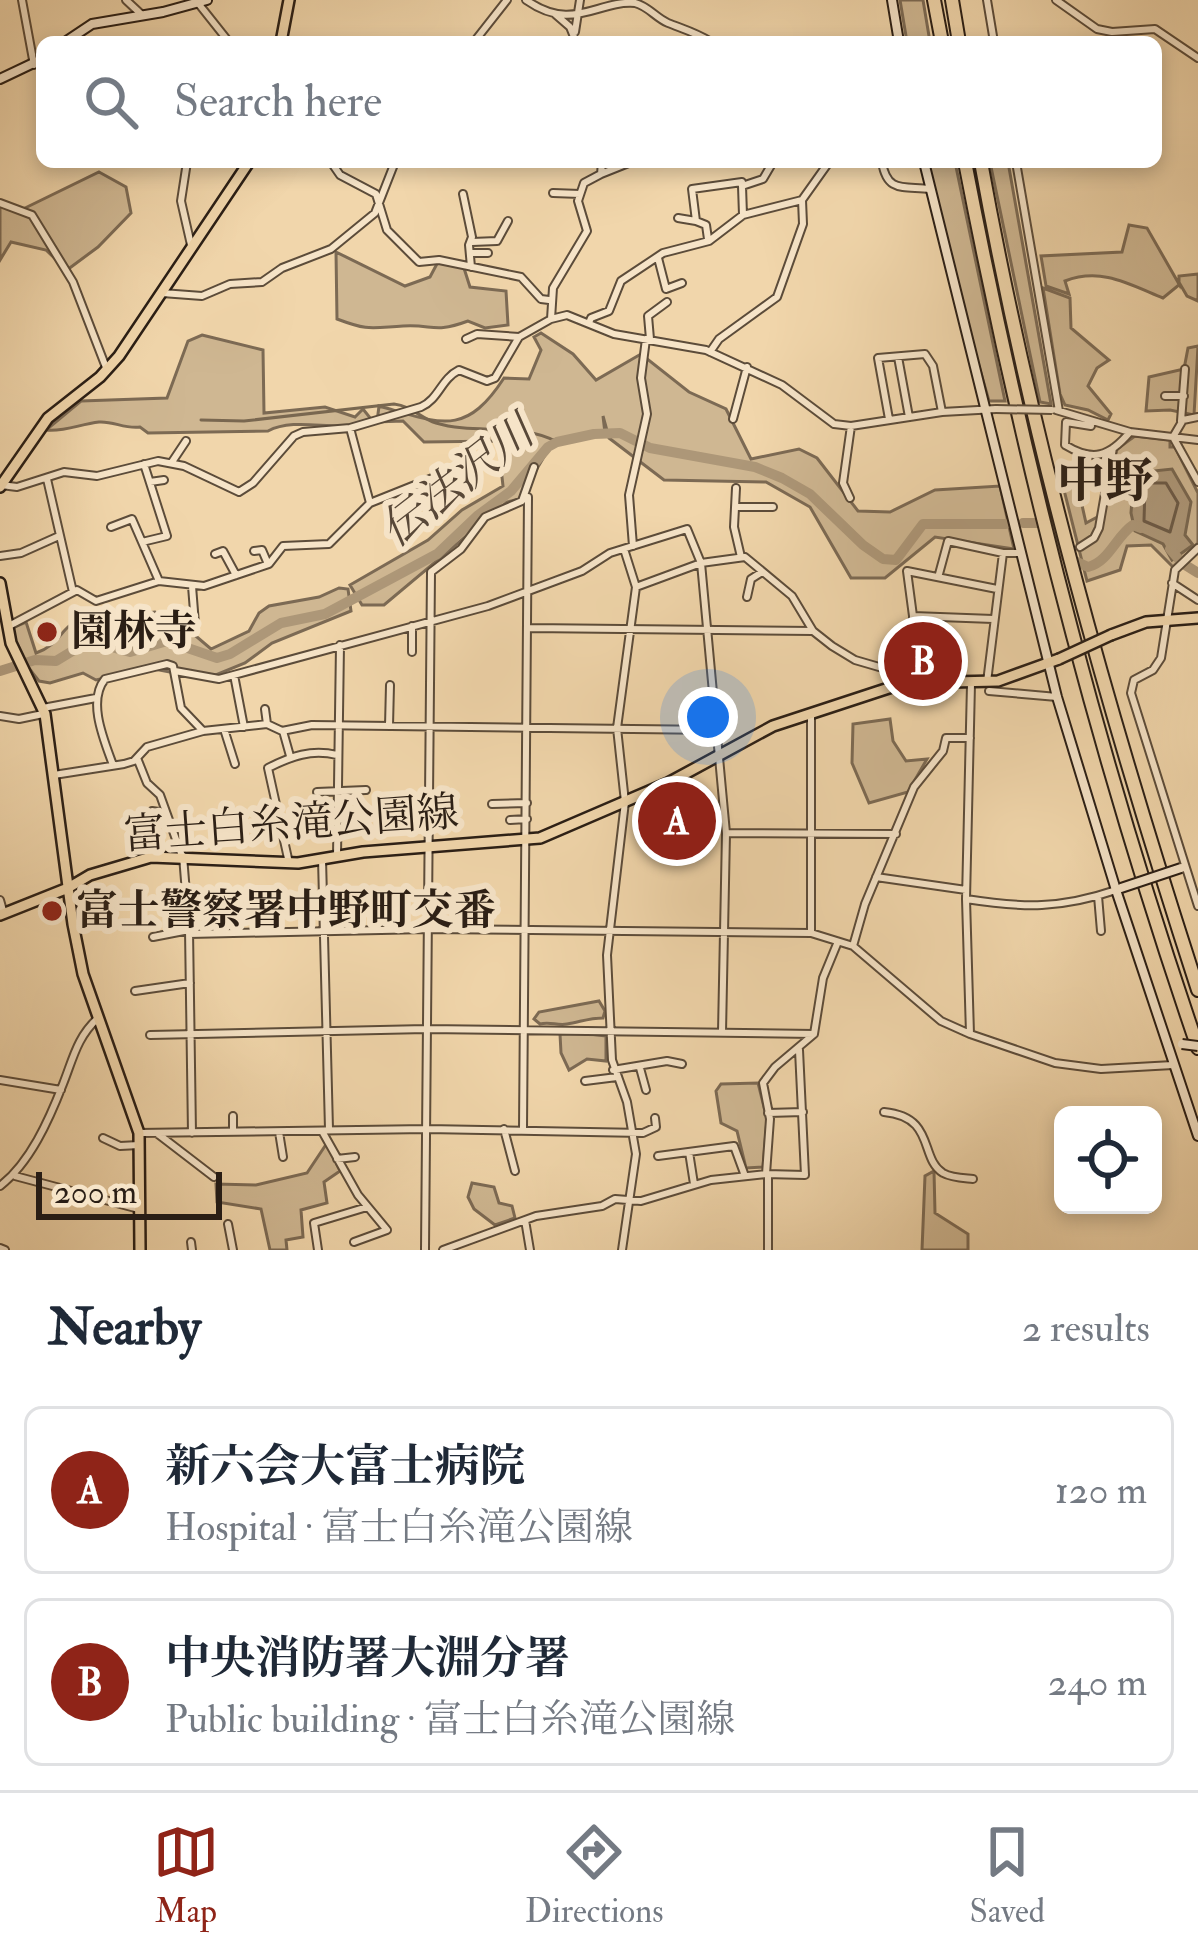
<!DOCTYPE html>
<meta charset="utf-8">
<style>
body{margin:0;font-family:"IM FELL Double Pica","Noto Serif JP",serif;background:#f2f2f3;color:#1f2937}
.controls{position:absolute;right:36px;bottom:36px;display:grid;overflow:hidden;border-radius:18px;box-shadow:0 6px 18px #0003}
.controls button{width:108px;height:108px;display:grid;place-items:center;padding:0;border:0;border-bottom:3px solid #e0e1e3;background:#fff;color:#1f2937;font:60px sans-serif}
.scale{position:absolute;left:36px;bottom:30px;width:186px;box-sizing:border-box;padding-left:12px;border:6px solid #2a1e15;border-top:0;font-size:33px;line-height:42px;white-space:nowrap;color:#2a1e15;-webkit-text-stroke:9px #f6e4c8;paint-order:stroke}
.you{position:absolute;left:708px;top:717px;width:42px;height:42px;margin:-30px;border:9px solid #fff;border-radius:50%;background:#1a73e8;box-shadow:0 0 0 18px #1a73e833}
.badge{display:grid;place-items:center;width:78px;height:78px;border-radius:50%;background:#8f2418;color:#fff;font-size:39px;font-weight:700}
.pin{position:absolute;translate:-50% -50%;border:6px solid #fff;box-shadow:0 3px 12px #0006}
.list{margin:0;padding:0;list-style:none}
h2{display:flex;justify-content:space-between;align-items:center;height:156px;margin:0;padding:0 48px;font-size:51px}
h2 small{font-size:39px;font-weight:400;color:#747a83}
.list li{display:grid;grid-template-columns:78px 1fr auto;gap:36px;align-items:center;box-sizing:border-box;height:168px;margin:0 24px 24px;padding:0 24px;border:3px solid #e0e1e3;border-radius:18px}
.list b{display:block;font-size:45px;white-space:nowrap}
.list p{margin:0;font-size:39px;white-space:nowrap;color:#747a83}
.list em{font-size:39px;font-style:normal;color:#747a83}
.icon{flex:none;width:66px;height:66px;fill:none;stroke:currentColor;stroke-width:2;stroke-linecap:round;stroke-linejoin:round}
.map{position:relative;flex:none;width:1198px;height:1250px;overflow:hidden}
.search{position:absolute;background:#fff;box-shadow:0 6px 18px #0003;left:36px;right:36px;top:36px;height:132px;display:flex;align-items:center;gap:30px;box-sizing:border-box;padding:0 42px;border-radius:18px;color:#747a83;font-size:45px}
.sheet{height:540px;background:#fff}
nav{display:flex;justify-content:space-around;align-items:center;box-sizing:border-box;height:168px;border-top:3px solid #e0e1e3;background:#fff;font-size:33px;color:#747a83}
nav a{display:grid;justify-items:center;gap:6px}
nav .on{color:#8f2418}
.map>svg:first-child{display:block}
.green{fill:#cfb792;stroke:#7c6a54;stroke-width:3}
.water{fill:#ad9778;stroke:#796750;stroke-width:3}
.lines{fill:none;stroke-linecap:round;stroke-linejoin:round}
.shore{stroke:#6c5a46;stroke-width:3}
.stream{stroke:#796750;stroke-width:3}
.river{stroke:#ad9778;stroke-width:10}
.street-casing{stroke:#5c4c3a;stroke-width:10}
.secondary-casing{stroke:#2a1e15;stroke-width:12}
.primary-casing{stroke:#2a1e15;stroke-width:14}
.highway-casing{stroke:#2a1e15;stroke-width:16}
.street{stroke:#f6e4c8;stroke-width:6}
.secondary{stroke:#f6e4c8;stroke-width:8}
.primary{stroke:#f1d6ab;stroke-width:9}
.highway{stroke:#f1d6ab;stroke-width:12}
.street-bridge-casing{stroke:#5c4c3a;stroke-width:10;stroke-linecap:butt}
.secondary-bridge-casing{stroke:#2a1e15;stroke-width:12;stroke-linecap:butt}
.primary-bridge-casing{stroke:#2a1e15;stroke-width:14;stroke-linecap:butt}
.street-bridge{stroke:#f6e4c8;stroke-width:6}
.secondary-bridge{stroke:#f6e4c8;stroke-width:8}
.primary-bridge{stroke:#f1d6ab;stroke-width:9}
.poi-dot{fill:#8f2418;stroke:#f6e4c8;stroke-width:4.5}
.labels{text-anchor:middle;dominant-baseline:central;stroke-width:12;stroke-linejoin:round;paint-order:stroke}
.poi-label{font-size:42px;font-weight:bold;fill:#2a1e15;stroke:#f6e4c8;text-anchor:start}
.street-label{font-size:42px;fill:#2a1e15;stroke:#f6e4c8}
.water-label{font-size:45px;font-style:italic;fill:#584838;stroke:#f6e4c8}
.quarter-label{font-size:48px;font-weight:bold;fill:#2a1e15;stroke:#f6e4c8}
</style>
<div class="map">
<svg width="1198" height="1250" viewBox="0 0 1198 1250">
<rect width="100%" height="100%" fill="#f1d6ab"/>
<filter id="stains"><feTurbulence type="fractalNoise" baseFrequency=".00167" numOctaves="4"/><feColorMatrix values="0 0 0 0 .2 0 0 0 0 .09 0 0 0 0 .02 0 0 0 .5 -.17"/></filter>
<radialGradient id="worn" r=".72"><stop offset=".6" stop-color="#630" stop-opacity="0"/><stop offset="1" stop-color="#630" stop-opacity=".3"/></radialGradient>
<path class="green" d="M 900,0 L 923,0 L 930,42 L 907,42 Z
M 928,162 L 955,162 L 1005,401 L 989,401 L 949,262 Z
M 990,162 L 1008,162 L 1051,404 L 1040,402 Z
M 99,172 L 126,187 L 131,213 L 98,247 L 67,270 L 46,250 L 11,242 L 0,260 L 0,203 L 23,209 Z
M 1129,225 L 1147,228 L 1179,284 L 1179,276 L 1198,274 L 1198,301 L 1187,296 L 1180,284 L 1163,298 C 1129,284 1101,267 1065,281 L 1069,294 L 1046,286 L 1041,256 L 1122,252 Z
M 336,252 L 405,286 L 430,277 L 439,260 L 463,265 L 470,287 L 506,291 L 508,325 L 485,328 L 468,321 C 433,334 434,324 403,326 C 370,328 369,331 337,319 Z
M 1043,288 L 1070,298 L 1071,328 L 1109,360 L 1097,368 L 1088,386 L 1111,414 L 1108,420 L 1088,410 L 1065,405 L 1060,394 Z
M 541,333 L 573,354 L 596,380 L 641,354 L 689,392 L 726,409 L 751,459 L 799,449 L 817,458 L 858,511 L 890,512 L 935,490 L 1000,486 L 1014,549 L 935,537 L 885,578 L 851,578 L 810,507 L 766,482 L 664,480 L 609,438 L 603,416 L 605,433 L 554,440 L 519,499 L 507,502 L 384,605 L 362,605 L 350,585 L 428,540 L 462,510 L 503,486 L 498,441 L 424,442 L 403,421 L 377,422 L 379,406 C 440,423 465,438 504,378 L 529,379 L 541,350 L 534,337 Z
M 202,335 L 263,350 L 264,413 L 325,407 L 355,417 L 363,409 L 371,419 C 362,421 349,427 339,426 C 316,426 289,420 268,431 L 148,433 L 140,427 C 124,429 114,421 99,422 C 80,424 65,432 46,430 L 81,401 L 167,398 L 188,341 Z
M 1198,346 L 1194,415 L 1170,410 L 1146,411 L 1149,377 L 1184,369 L 1188,348 Z
M 1135,436 L 1170,440 L 1170,447 L 1175,447 L 1198,493 L 1198,543 L 1173,567 L 1151,545 L 1127,546 L 1120,570 L 1087,581 L 1063,486 L 1077,483 L 1086,523 L 1101,515 L 1117,449 Z
M 339,588 L 348,589 L 351,611 L 272,643 L 245,663 L 206,679 L 149,668 L 96,680 L 83,673 L 50,683 L 39,681 C 26,665 15,649 12,628 L 26,622 L 36,653 C 60,645 61,627 78,621 C 107,632 127,615 155,612 L 190,631 L 211,649 L 249,631 L 259,613 L 269,606 L 319,597 Z
M 890,719 L 893,741 L 906,761 L 927,759 L 908,792 L 869,803 L 852,763 L 853,724 Z
M 599,1001 L 605,1011 L 603,1018 C 589,1018 580,1022 567,1024 C 557,1026 550,1021 540,1024 L 534,1019 L 539,1012 Z
M 581,1033 L 606,1036 L 606,1061 L 587,1059 L 569,1070 L 561,1053 L 560,1034 Z
M 758,1083 L 767,1119 L 763,1167 L 746,1168 L 737,1131 L 721,1123 L 716,1091 L 721,1084 Z
M 327,1143 L 340,1171 L 324,1182 L 327,1203 L 301,1210 L 303,1237 L 286,1240 L 287,1250 L 270,1250 L 261,1209 L 217,1202 L 216,1184 L 256,1185 L 307,1173 Z
M 934,1171 L 935,1213 L 968,1234 L 968,1250 L 922,1250 L 925,1176 Z
M 472,1183 L 494,1187 L 499,1203 L 512,1206 L 515,1218 L 495,1225 L 474,1209 L 468,1197 Z"/>
<path class="water" d="M 1172,469 L 1191,502 L 1185,535 L 1193,545 L 1172,560 L 1163,544 L 1135,531 L 1131,513 L 1134,473 Z"/>
<g class="lines">
<path class="shore" d="M 1150,483 L 1166,483 L 1178,503 L 1170,532 L 1144,521 L 1145,488 Z"/>
<path class="stream" d="M 201,420 L 244,421 L 394,404 C 412,406 420,418 436,423 C 475,435 520,422 557,442"/>
<path class="river" d="M 1023,523 L 1041,523 L 1066,557 L 1088,567 C 1109,562 1116,536 1133,525 L 1141,528
M 1170,549 L 1182,563 L 1198,573
M 0,671 L 35,660 L 56,661 L 89,641 L 130,652 L 167,641 L 217,658 L 230,654 L 281,623 L 325,614 L 437,554 L 477,516 L 511,491 L 548,447 L 557,442 L 594,434 L 620,433 L 650,448 L 755,467 L 782,478 L 810,494 L 863,545 L 883,559 L 896,560 L 923,524 L 1006,524"/>
<g class="street-casing">
<path id="street" d="M 22,0 L 34,65
M 126,0 L 142,15
M 526,0 C 573,33 597,0 635,3 C 648,6 656,18 668,23 C 683,29 697,33 711,42
M 987,0 L 994,42
M 1056,0 L 1097,29 L 1112,32 L 1155,29 L 1198,58
M 198,3 L 229,42
M 555,14 L 570,27 L 576,42
M 575,32 L 580,0
M 474,42 L 507,0
M 187,162 L 181,201 L 191,245
M 331,162 L 340,175 L 376,194 L 387,230 L 419,262 L 439,260 L 521,277 L 541,299 L 549,300
M 882,162 C 887,193 903,186 930,189
M 1016,162 L 1059,411
M 601,174 L 631,162
M 742,186 L 743,215
M 553,193 L 580,194
M 463,194 L 472,237 L 469,245 L 471,267
M 0,203 L 32,215 L 73,282 L 107,370
M 678,218 L 696,221
M 708,239 L 706,225 L 696,221 L 692,189 L 742,182 L 742,186 L 763,179 L 773,162
M 472,242 L 497,241 L 508,221
M 470,253 L 488,253
M 658,258 L 666,289 L 682,283
M 162,293 L 202,296 L 230,284 L 262,282 L 282,268 L 331,249 L 375,213 L 395,162
M 551,319 L 553,288 L 587,231 L 578,201 L 584,183 L 601,174 L 602,162
M 589,323 L 591,318 L 609,311 L 621,281 L 663,253 L 709,241 L 743,215 L 802,200
M 466,339 L 477,334 L 519,337
M 650,339 L 648,316 L 667,302
M 710,352 L 719,339 L 777,297 L 803,224 L 802,200 L 829,162
M 898,357 L 909,417
M 1165,396 L 1184,396
M 1056,410 L 1130,432 L 1198,440
M 1198,417 L 1183,420 L 1173,437 L 1198,482
M 733,419 L 747,367
M 889,419 L 878,358 L 925,354 L 933,366 L 942,412
M 1181,421 L 1185,369
M 1091,426 L 1066,422 L 1065,445 C 1093,462 1109,457 1130,432
M 172,462 L 186,441
M 47,479 L 73,592
M 150,482 L 164,480
M 1,485 L 17,487 L 64,472 L 97,476 L 158,461 L 184,466 L 239,492 L 253,483 L 294,436 L 303,432 L 350,428 L 421,407 C 439,399 441,379 459,370 L 487,381 L 495,378 L 519,337 L 551,319 L 567,315 L 614,334 L 706,350 L 782,385 L 834,424 L 851,426 L 942,412 L 996,409
M 736,488 L 734,527 L 741,557
M 850,498 L 843,483 L 851,426
M 370,503 L 455,469
M 735,507 L 773,507
M 111,527 L 132,519 L 159,581
M 142,542 L 167,536 L 144,464
M 633,546 L 629,495 L 647,414 L 641,378 L 646,339
M 1080,547 L 1094,538 L 1099,528 L 1113,448
M 1198,548 L 1175,570 L 1161,658 L 1153,670 L 1134,680 L 1131,693 L 1198,906
M 254,551 L 262,550 L 268,564
M 215,554 L 223,551 L 236,575
M 0,556 L 21,553 L 59,536
M 939,574 L 948,541 L 1003,553 L 1021,553
M 1172,583 L 1198,600
M 192,586 L 195,624
M 636,587 L 701,563 L 745,557 L 792,596 L 813,631 L 832,646 L 855,660 L 910,676 L 913,682
M 747,597 L 751,579 L 762,572
M 993,619 L 913,616 L 907,571 L 997,589
M 412,626 L 412,652
M 7,627 L 77,590 L 96,601 L 159,581 L 204,586 L 269,564 L 283,546 L 329,544 L 370,503 L 350,428
M 529,628 L 813,631
M 175,671 L 219,679 L 488,606 L 582,571 L 610,553 L 687,529 L 701,563 L 726,833 L 722,1032
M 234,675 L 244,727
M 910,676 L 913,616
M 987,682 L 1003,553
M 989,691 L 1057,697
M 43,708 L 96,698
M 265,709 L 267,724
M 811,714 L 811,933
M 0,716 L 19,719 L 43,714
M 389,726 L 390,685
M 224,729 L 235,764
M 283,731 L 290,756
M 137,758 L 147,783 L 160,795 L 182,856
M 113,765 C 104,740 87,701 105,679 L 167,664 L 173,666 L 181,708 L 203,731
M 54,775 L 124,764 L 134,761 L 147,747 L 203,731 L 267,724 L 282,731 L 312,725 L 716,730
M 317,792 L 366,790
M 492,804 L 527,803
M 510,820 L 527,819
M 139,821 L 152,811 L 166,813
M 338,828 L 355,828
M 726,833 L 896,834
M 183,856 L 189,930 L 192,1133
M 337,856 L 340,645
M 322,859 L 329,1129
M 289,863 L 268,768 C 292,756 311,749 337,755
M 876,877 L 966,890
M 1098,896 L 1101,931
M 966,899 C 1024,908 1060,909 1116,890
M 0,900 L 4,914
M 189,934 L 427,929 L 811,933 L 853,946 L 941,1021 L 970,1034 L 1055,1063 L 1101,1069 L 1173,1065
M 153,937 L 189,930
M 853,946 L 865,904 L 914,787 L 943,751 L 946,738 L 970,738
M 135,991 L 190,983
M 970,1034 L 966,899 L 971,684
M 150,1035 L 426,1029 L 814,1034
M 640,1068 L 646,1090
M 613,1070 L 667,1061 L 682,1064
M 0,1080 L 61,1090
M 585,1081 L 617,1077
M 884,1112 C 936,1117 919,1158 943,1173 C 952,1178 963,1178 973,1179
M 768,1113 L 803,1112
M 233,1116 L 233,1132
M 504,1129 L 515,1171
M 523,1129 L 528,497
M 322,1131 L 358,1195 L 387,1230 L 354,1242
M 279,1132 L 283,1157
M 139,1133 L 427,1129 L 643,1133 L 656,1127 L 655,1118
M 158,1134 L 214,1177
M 103,1138 L 120,1146 L 139,1145
M 689,1152 L 694,1184
M 658,1156 L 734,1146 L 745,1176
M 337,1159 L 355,1157
M 766,1174 L 770,1119 L 763,1083 L 775,1067 L 814,1034 L 823,978 L 837,944
M 768,1174 L 768,1250
M 15,1176 L 139,1209
M 0,1186 C 30,1163 49,1120 63,1084 C 73,1059 77,1037 98,1018
M 525,1220 L 530,1250
M 228,1224 L 233,1250
M 191,1242 L 192,1250
M 0,1248 L 5,1250
M 318,1250 L 314,1223 L 367,1207
M 425,1250 L 431,572 L 461,549 L 485,517 L 522,501 L 534,467
M 443,1250 L 536,1216 L 602,1206 L 615,1199 L 641,1201 L 711,1180 L 766,1174 L 805,1175 L 799,1050
M 622,1250 L 636,1154 L 627,1102 L 612,1060 L 607,955 L 625,802 L 617,728 L 636,587 L 624,549"/>
</g>
<g class="secondary-casing">
<path id="secondary" d="M 892,0 L 899,42
M 65,42 L 92,24 L 163,12 L 207,0
M 0,79 L 42,59
M 924,162 L 1057,697 L 1116,890 L 1198,1136"/>
</g>
<g class="primary-casing">
<path id="primary" d="M 281,42 L 289,0
M 0,487 L 48,418 L 100,377 L 119,356 L 249,162
M 0,583 L 11,643 L 45,714 L 73,924 L 83,974 L 139,1133 L 140,1250
M 1111,635 L 1146,622 L 1198,618
M 0,915 L 68,888 L 90,875 L 151,857 L 298,863 L 363,852 L 540,838 L 668,783 L 773,726 L 904,683 L 998,681 L 1059,659"/>
</g>
<g class="highway-casing">
<path id="highway" d="M 934,0 L 942,42
M 952,0 L 959,42
M 965,162 C 1023,462 1099,760 1198,1048
M 981,162 C 1032,443 1110,719 1198,990"/>
</g>
<use href="#street" class="street"/>
<use href="#secondary" class="secondary"/>
<use href="#primary" class="primary"/>
<use href="#highway" class="highway"/>
<g class="street-bridge-casing">
<path id="street-bridge" d="M 996,409 L 1052,410"/>
</g>
<g class="secondary-bridge-casing">
<path id="secondary-bridge" d="M 1121,888 L 1181,868
M 1182,1044 L 1198,1046"/>
</g>
<g class="primary-bridge-casing">
<path id="primary-bridge" d="M 1059,659 L 1111,635"/>
</g>
<use href="#street-bridge" class="street-bridge"/>
<use href="#secondary-bridge" class="secondary-bridge"/>
<use href="#primary-bridge" class="primary-bridge"/>
</g>
<g class="poi-dot">
<circle cx="47" cy="632" r="12"/>
<circle cx="52" cy="911" r="12"/>
</g>
<g class="labels">
<g class="poi-label">
<text x="71" y="632">園林寺</text>
<text x="76" y="911">富士警察署中野町交番</text>
</g>
<g class="street-label">
<text transform="translate(291 824) rotate(-4)">富士白糸滝公園線</text>
</g>
<g class="water-label">
<text transform="translate(457 482) rotate(-38)">伝法沢川</text>
</g>
<g class="quarter-label">
<text x="1105" y="482">中野</text>
</g>
</g>
<rect width="100%" height="100%" filter="url(#stains)"/>
<rect width="100%" height="100%" fill="url(#worn)"/>
</svg>
<div class="controls">
<button><svg class="icon" aria-label="locate" viewBox="0 0 24 24"><circle cx="12" cy="12" r="6"/><path d="M12 2v4M12 18v4M2 12h4M18 12h4"/></svg></button>
</div>
<div class="scale">200 m</div>
<div class="you"></div>
<div class="pin badge" style="left:677px;top:821px">A</div>
<div class="pin badge" style="left:923px;top:661px">B</div>
<div class="search"><svg class="icon" aria-label="search" viewBox="0 0 24 24"><circle cx="10" cy="10" r="6"/><path d="M15 15l6 6"/></svg>Search here</div>
</div>
<section class="sheet">
<h2>Nearby<small>2 results</small></h2>
<ul class="list">
<li><span class="badge">A</span><div><b>新六会大富士病院</b><p>Hospital · 富士白糸滝公園線</p></div><em>120 m</em></li>
<li><span class="badge">B</span><div><b>中央消防署大淵分署</b><p>Public building · 富士白糸滝公園線</p></div><em>240 m</em></li>
</ul>
</section>
<nav>
<a class="on"><svg class="icon" aria-label="map" viewBox="0 0 24 24"><path d="M3 6l6-2 6 2 6-2v14l-6 2-6-2-6 2zM9 4v14M15 6v14"/></svg>Map</a>
<a><svg class="icon" aria-label="directions" viewBox="0 0 24 24"><path d="M12 3l9 9-9 9-9-9zM9 14v-3h6M13 9l2 2-2 2"/></svg>Directions</a>
<a><svg class="icon" aria-label="saved" viewBox="0 0 24 24"><path d="M7 4h10v16l-5-4-5 4z"/></svg>Saved</a>
</nav>
